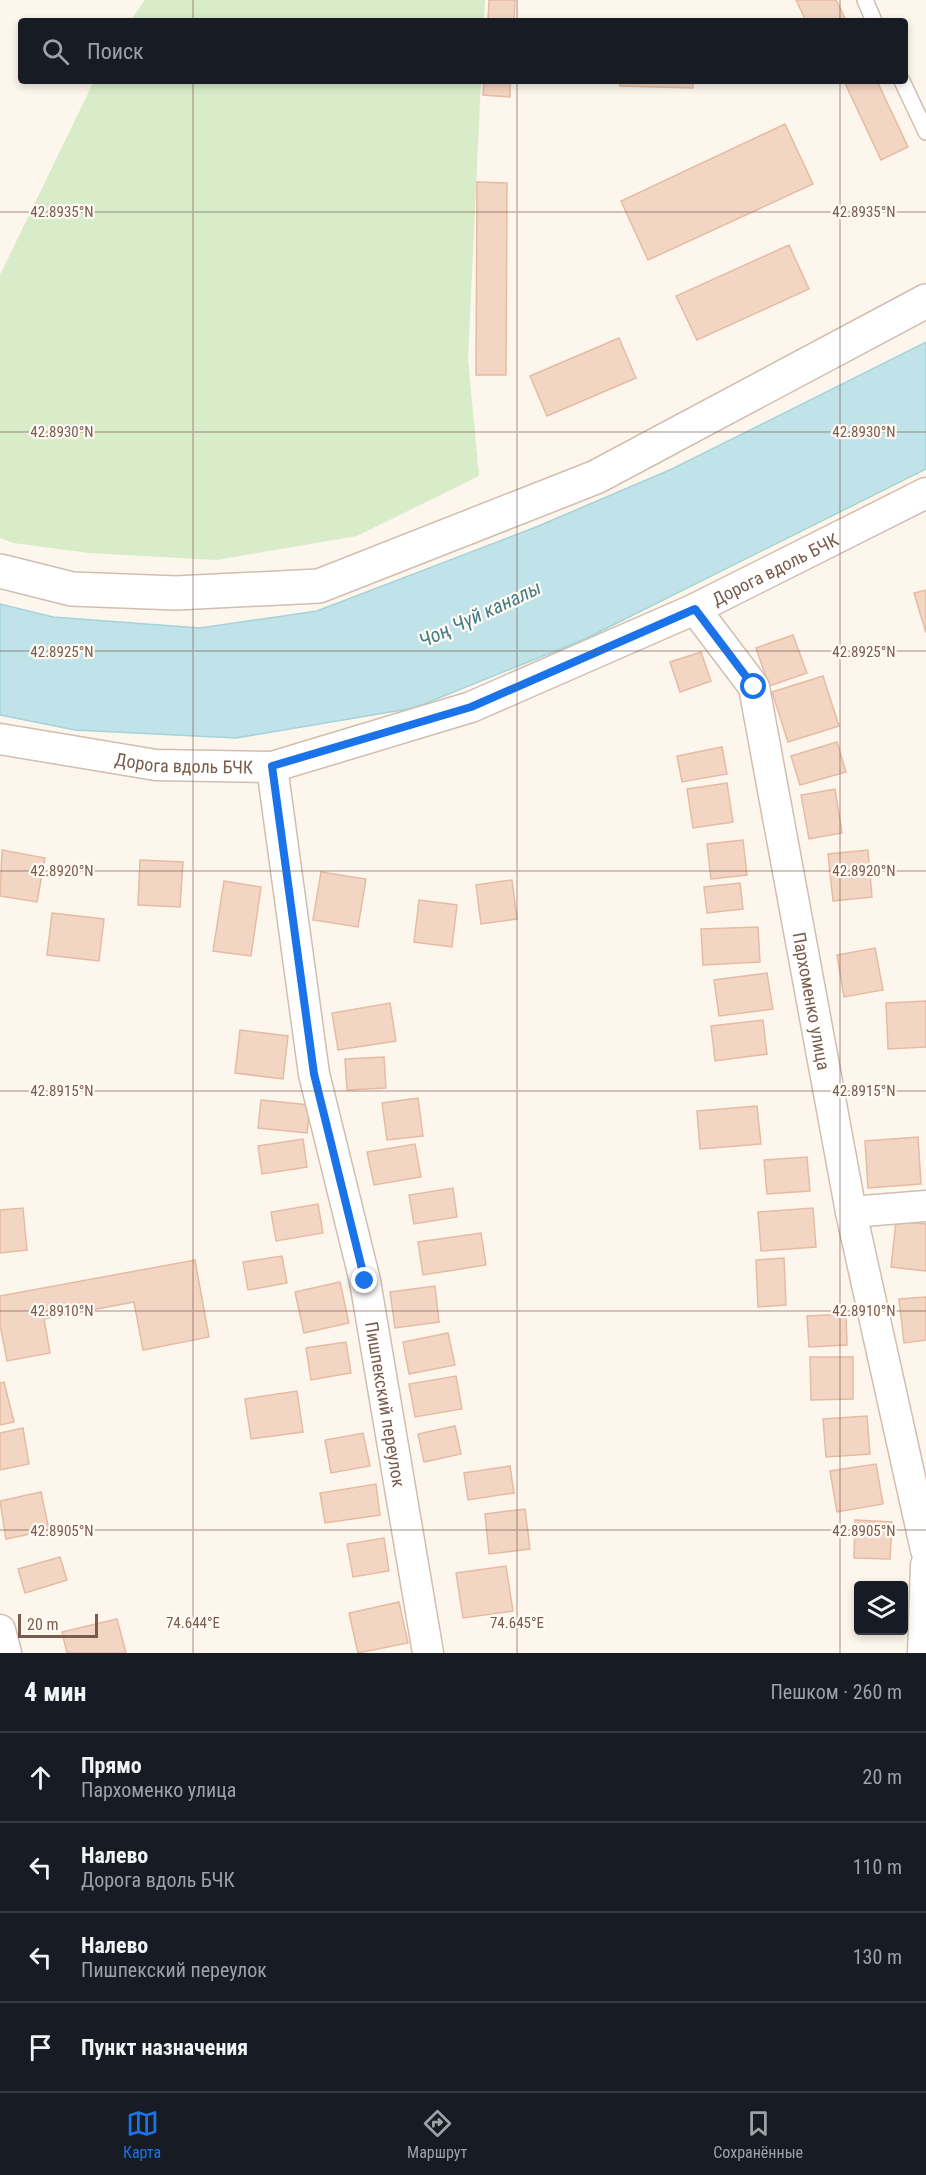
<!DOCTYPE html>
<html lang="ru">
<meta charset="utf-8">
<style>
body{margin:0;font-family:"Roboto Condensed",sans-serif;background:#242831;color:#f1f3f6}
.controls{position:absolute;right:18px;bottom:18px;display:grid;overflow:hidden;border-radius:6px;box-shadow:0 3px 9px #0003}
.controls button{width:54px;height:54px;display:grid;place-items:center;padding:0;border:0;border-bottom:2px solid #363941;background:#171b24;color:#f1f3f6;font:30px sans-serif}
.scale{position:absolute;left:18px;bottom:15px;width:80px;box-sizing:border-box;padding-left:6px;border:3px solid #7a5c4d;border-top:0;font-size:16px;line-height:21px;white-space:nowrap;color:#7a5c4d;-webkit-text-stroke:4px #fffaf3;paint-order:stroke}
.stop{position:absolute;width:18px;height:18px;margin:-14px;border:4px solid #1a73e8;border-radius:50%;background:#fff}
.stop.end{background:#1a73e8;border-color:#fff;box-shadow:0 2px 6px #0008}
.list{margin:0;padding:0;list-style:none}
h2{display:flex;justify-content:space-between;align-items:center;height:78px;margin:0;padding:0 24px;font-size:26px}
h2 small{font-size:20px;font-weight:400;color:#9ea1a6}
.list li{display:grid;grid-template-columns:39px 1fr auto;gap:18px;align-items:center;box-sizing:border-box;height:90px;padding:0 24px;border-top:2px solid #363941}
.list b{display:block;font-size:22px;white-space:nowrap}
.list p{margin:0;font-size:20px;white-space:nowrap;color:#9ea1a6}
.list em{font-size:20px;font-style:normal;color:#9ea1a6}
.icon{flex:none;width:33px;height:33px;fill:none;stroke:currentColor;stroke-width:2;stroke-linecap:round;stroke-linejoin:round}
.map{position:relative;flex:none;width:926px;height:1653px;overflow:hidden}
.search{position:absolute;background:#171b24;box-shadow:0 3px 9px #0003;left:18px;right:18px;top:18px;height:66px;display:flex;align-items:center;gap:15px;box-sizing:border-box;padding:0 21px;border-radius:6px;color:#9ea1a6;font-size:22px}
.sheet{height:438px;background:#171b24}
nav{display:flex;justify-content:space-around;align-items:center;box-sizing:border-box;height:84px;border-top:2px solid #363941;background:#171b24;font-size:16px;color:#9ea1a6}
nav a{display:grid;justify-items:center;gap:3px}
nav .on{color:#1a73e8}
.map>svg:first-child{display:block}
.green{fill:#d8ecc9}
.water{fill:#bfe3e8;stroke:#a5d3da;stroke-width:1.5}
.building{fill:#f3d5c3;stroke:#e6bba3;stroke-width:1.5}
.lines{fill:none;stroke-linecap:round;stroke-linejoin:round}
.service-casing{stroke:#d1beb0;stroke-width:18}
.minor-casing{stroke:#d1beb0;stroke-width:33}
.tertiary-casing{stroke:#d1beb0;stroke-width:36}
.service{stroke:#fff;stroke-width:15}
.minor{stroke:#fff;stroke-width:30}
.tertiary{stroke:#fff;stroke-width:33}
.route{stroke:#1a73e8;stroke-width:8}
.ticks{fill:none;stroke:#7a5c4d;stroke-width:1.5;stroke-opacity:0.45}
.labels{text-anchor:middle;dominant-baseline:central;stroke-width:4.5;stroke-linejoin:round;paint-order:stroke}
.street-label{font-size:18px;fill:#7a5c4d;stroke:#fffaf3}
.water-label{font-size:20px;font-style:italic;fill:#437c86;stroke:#fffaf3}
.ticks-label{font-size:15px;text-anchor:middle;fill:#7a5c4d;stroke:#fffaf3;stroke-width:4.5;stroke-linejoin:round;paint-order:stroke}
</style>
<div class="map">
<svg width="926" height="1653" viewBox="0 0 926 1653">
<rect width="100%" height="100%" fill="#fdf6ec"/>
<path class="green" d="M 145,0 L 485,0 L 484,21 L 130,21 Z
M 94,81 L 481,81 L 468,359 L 479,476 L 357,536 L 216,560 L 89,553 L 13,543 L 0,538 L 0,275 Z"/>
<path class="water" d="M 926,342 L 926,469 L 585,639 L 414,708 L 236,738 L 75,730 L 0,715 L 0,604 L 53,617 L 200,628 L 317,611 L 536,527 L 672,469 Z"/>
<path class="building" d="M 489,0 L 515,0 L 514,21 L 488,21 Z
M 796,0 L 836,0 L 845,18 L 837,21 L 806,21 Z
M 484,81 L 510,81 L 510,97 L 483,95 Z
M 620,81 L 693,81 L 693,88 L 620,86 Z
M 844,81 L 877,81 L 908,147 L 881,160 Z
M 785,124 L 813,184 L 648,260 L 621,201 Z
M 477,182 L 507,183 L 506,375 L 476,375 Z
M 789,245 L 809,289 L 697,340 L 676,296 Z
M 619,338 L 636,378 L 547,416 L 530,376 Z
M 926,590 L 926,633 L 914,593 Z
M 793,635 L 807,673 L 769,686 L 756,648 Z
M 701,652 L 711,681 L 680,692 L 670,662 Z
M 823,676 L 839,726 L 788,742 L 772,692 Z
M 837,742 L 846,772 L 800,785 L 791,756 Z
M 722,747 L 727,774 L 682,782 L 677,756 Z
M 727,783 L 733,822 L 693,828 L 687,789 Z
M 835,789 L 842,833 L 809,839 L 801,795 Z
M 743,840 L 747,875 L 711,879 L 707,844 Z
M 2,850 L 45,858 L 37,902 L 0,896 Z
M 868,850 L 872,897 L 833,901 L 828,854 Z
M 140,860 L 183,862 L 180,907 L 138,905 Z
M 321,872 L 366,879 L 358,927 L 313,920 Z
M 512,880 L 517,919 L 481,924 L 476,885 Z
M 224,881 L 261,887 L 251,956 L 213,951 Z
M 740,883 L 743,909 L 707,913 L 704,887 Z
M 419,900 L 457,905 L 452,947 L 414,942 Z
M 52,913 L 104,919 L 99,961 L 47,955 Z
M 758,927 L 760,962 L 703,965 L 701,929 Z
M 875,948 L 883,990 L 844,997 L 837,955 Z
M 767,973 L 773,1009 L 719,1016 L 714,980 Z
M 926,1001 L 926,1047 L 888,1049 L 886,1003 Z
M 390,1003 L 396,1041 L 338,1050 L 332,1013 Z
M 763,1020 L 767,1054 L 715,1061 L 711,1026 Z
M 240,1030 L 288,1036 L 283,1079 L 235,1073 Z
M 384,1057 L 386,1088 L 347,1090 L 345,1059 Z
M 418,1098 L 423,1136 L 387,1140 L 382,1103 Z
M 261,1100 L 310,1105 L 307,1133 L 258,1128 Z
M 757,1106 L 761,1144 L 700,1149 L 697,1111 Z
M 918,1137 L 921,1184 L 868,1188 L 865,1141 Z
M 303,1139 L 307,1167 L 262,1174 L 258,1146 Z
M 415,1144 L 421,1177 L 374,1185 L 367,1152 Z
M 807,1157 L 810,1191 L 767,1194 L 764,1160 Z
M 453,1188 L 457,1217 L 414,1224 L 409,1195 Z
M 318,1204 L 323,1233 L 276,1241 L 271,1212 Z
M 23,1208 L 27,1250 L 0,1253 L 0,1210 Z
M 813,1208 L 816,1247 L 761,1251 L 758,1212 Z
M 896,1221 L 926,1224 L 926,1271 L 891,1267 Z
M 481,1233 L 486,1265 L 423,1275 L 418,1242 Z
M 282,1256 L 287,1283 L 248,1290 L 243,1262 Z
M 784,1258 L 786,1305 L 758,1307 L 756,1260 Z
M 195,1260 L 209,1337 L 143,1350 L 134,1302 L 44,1319 L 50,1353 L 7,1361 L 0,1325 L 0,1296 Z
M 340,1282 L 349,1323 L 304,1333 L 295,1292 Z
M 435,1286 L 439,1322 L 395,1328 L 390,1292 Z
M 926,1297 L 926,1340 L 904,1343 L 899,1299 Z
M 846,1314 L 847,1345 L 809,1347 L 807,1316 Z
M 448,1333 L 455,1365 L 409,1374 L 403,1342 Z
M 346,1342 L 351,1373 L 311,1380 L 306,1348 Z
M 810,1357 L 853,1357 L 853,1399 L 811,1400 Z
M 456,1376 L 462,1409 L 415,1417 L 409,1384 Z
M 4,1382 L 14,1422 L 0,1425 L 0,1383 Z
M 297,1391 L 303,1432 L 251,1439 L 245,1399 Z
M 867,1416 L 870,1454 L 826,1457 L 823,1419 Z
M 455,1426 L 461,1454 L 424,1462 L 418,1434 Z
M 23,1428 L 29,1464 L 0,1470 L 0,1433 Z
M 363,1433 L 370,1466 L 331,1473 L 325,1440 Z
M 876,1464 L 883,1504 L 837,1512 L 830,1471 Z
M 510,1466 L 514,1493 L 468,1500 L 464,1473 Z
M 376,1484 L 380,1515 L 325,1523 L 320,1493 Z
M 41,1492 L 49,1530 L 6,1539 L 0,1501 Z
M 525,1509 L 530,1549 L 489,1554 L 485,1514 Z
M 855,1520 L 892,1522 L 890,1559 L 854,1558 Z
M 384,1538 L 389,1571 L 353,1577 L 347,1544 Z
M 60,1557 L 67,1580 L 25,1593 L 18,1569 Z
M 506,1566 L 513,1611 L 463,1618 L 456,1573 Z
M 399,1602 L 408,1643 L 358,1653 L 349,1613 Z
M 117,1619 L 126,1653 L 67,1653 L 62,1632 Z"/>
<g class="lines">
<g class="service-casing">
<path id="service" d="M 865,0 L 874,21
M 902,81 L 926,132"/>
</g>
<g class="minor-casing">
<g id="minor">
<path id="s1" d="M 695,609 L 754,687 L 851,1212 L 926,1550"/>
<path id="s2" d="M 0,739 L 156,765 L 272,767 L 471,707 L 695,609 L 926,493"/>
<path id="s3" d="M 272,767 L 314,1074 L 365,1281 L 428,1653"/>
<path d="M 851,1212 L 926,1206"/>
<path d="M 0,1630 L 6,1653"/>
<path d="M 923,1653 L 926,1565"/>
</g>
</g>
<g class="tertiary-casing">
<path id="tertiary" d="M 0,571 L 72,589 L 176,593 L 319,586 L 596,477 L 926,301"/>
</g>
<use href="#service" class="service"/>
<use href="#minor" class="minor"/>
<use href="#tertiary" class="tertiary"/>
</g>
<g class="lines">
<path class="route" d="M 365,1281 L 314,1074 L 272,766 L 471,707 L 695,609 L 754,687"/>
</g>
<path class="ticks" d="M 193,0 L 193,21M 517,0 L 517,21M 840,0 L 840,21M 193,81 L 193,1653M 517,81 L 517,1653M 840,81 L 840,1653M 0,212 L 926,212M 0,432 L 926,432M 0,651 L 926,651M 0,871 L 926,871M 0,1091 L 926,1091M 0,1311 L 926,1311M 0,1530 L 926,1530"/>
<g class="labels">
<g class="street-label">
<text stroke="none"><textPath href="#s2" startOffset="816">Дорога вдоль БЧК</textPath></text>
<text stroke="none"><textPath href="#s2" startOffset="186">Дорога вдоль БЧК</textPath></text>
<text stroke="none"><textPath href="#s1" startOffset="417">Пархоменко улица</textPath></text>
<text stroke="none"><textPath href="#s3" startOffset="648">Пишпекский переулок</textPath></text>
</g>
<g class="water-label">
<text transform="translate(480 614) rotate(-25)">Чоң Чүй каналы</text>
</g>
</g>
<g class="ticks-label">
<text x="62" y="217">42.8935°N</text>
<text x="864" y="217">42.8935°N</text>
<text x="62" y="437">42.8930°N</text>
<text x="864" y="437">42.8930°N</text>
<text x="62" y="657">42.8925°N</text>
<text x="864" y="657">42.8925°N</text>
<text x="62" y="876">42.8920°N</text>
<text x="864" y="876">42.8920°N</text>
<text x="62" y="1096">42.8915°N</text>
<text x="864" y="1096">42.8915°N</text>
<text x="62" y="1316">42.8910°N</text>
<text x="864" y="1316">42.8910°N</text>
<text x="62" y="1536">42.8905°N</text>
<text x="864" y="1536">42.8905°N</text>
<text x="193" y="1628">74.644°E</text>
<text x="517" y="1628">74.645°E</text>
</g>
</svg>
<div class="controls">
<button><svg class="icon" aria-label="layers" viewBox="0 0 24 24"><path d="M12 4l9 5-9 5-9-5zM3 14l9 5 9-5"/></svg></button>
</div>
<div class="scale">20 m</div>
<div class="stop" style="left:754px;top:687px"></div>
<div class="stop end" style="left:365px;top:1281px"></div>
<div class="search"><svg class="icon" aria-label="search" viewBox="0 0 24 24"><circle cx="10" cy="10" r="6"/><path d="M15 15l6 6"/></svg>Поиск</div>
</div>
<section class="sheet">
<h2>4 мин<small>Пешком · 260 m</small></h2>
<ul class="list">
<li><svg class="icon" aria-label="ahead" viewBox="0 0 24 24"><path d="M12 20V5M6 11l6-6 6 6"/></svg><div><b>Прямо</b><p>Пархоменко улица</p></div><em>20 m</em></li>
<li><svg class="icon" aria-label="left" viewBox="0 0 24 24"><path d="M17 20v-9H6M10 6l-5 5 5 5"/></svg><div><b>Налево</b><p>Дорога вдоль БЧК</p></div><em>110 m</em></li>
<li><svg class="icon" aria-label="left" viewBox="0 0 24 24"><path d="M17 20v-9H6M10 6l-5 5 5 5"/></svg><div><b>Налево</b><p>Пишпекский переулок</p></div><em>130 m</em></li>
<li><svg class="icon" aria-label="arrive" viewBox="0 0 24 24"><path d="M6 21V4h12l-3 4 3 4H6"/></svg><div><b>Пункт назначения</b></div></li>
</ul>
</section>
<nav>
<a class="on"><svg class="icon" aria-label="map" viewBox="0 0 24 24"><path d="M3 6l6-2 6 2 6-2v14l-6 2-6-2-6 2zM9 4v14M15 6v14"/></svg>Карта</a>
<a><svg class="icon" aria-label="directions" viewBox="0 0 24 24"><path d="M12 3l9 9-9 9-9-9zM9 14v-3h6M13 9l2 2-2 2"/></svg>Маршрут</a>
<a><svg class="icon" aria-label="saved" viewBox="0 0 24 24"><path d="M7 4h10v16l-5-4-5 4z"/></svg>Сохранённые</a>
</nav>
